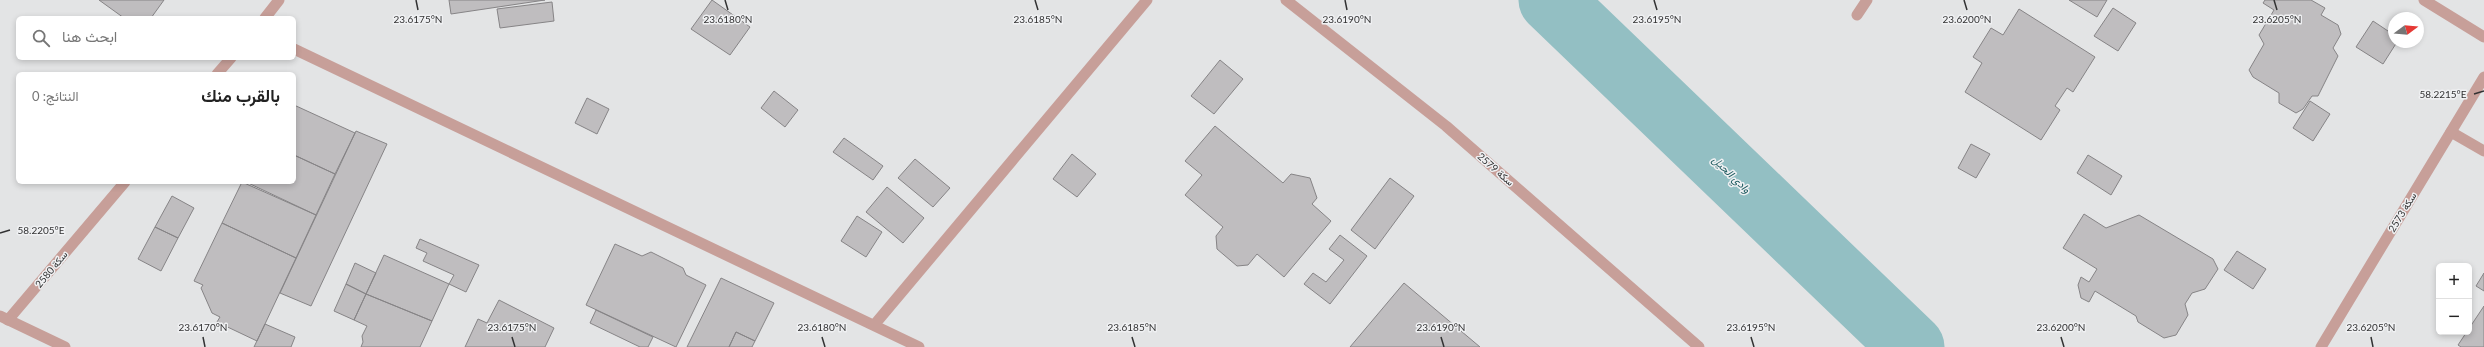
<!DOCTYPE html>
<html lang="ar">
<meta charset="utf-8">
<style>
body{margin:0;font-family:Lato,Vazirmatn,sans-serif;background:#f6f6f6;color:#222;direction:rtl}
.controls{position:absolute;right:12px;bottom:12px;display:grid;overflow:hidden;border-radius:6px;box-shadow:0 2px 6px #0003}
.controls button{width:36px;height:36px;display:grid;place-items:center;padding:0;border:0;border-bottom:1px solid #e0e0e0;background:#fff;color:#222;font:20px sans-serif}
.compass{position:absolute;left:2388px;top:12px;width:36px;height:36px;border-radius:50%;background:#fff;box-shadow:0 2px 6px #0003;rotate:74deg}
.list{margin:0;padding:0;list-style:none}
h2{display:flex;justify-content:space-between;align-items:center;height:52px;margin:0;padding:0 16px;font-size:17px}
h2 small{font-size:13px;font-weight:400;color:#767676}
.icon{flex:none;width:22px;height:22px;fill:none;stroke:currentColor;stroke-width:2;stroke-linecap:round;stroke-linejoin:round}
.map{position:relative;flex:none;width:2484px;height:347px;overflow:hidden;direction:ltr}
.search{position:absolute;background:#fff;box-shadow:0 2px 6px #0003;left:16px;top:16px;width:280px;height:44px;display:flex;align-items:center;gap:10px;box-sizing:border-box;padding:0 14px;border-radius:6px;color:#767676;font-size:15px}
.panel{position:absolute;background:#fff;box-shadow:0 2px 6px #0003;left:16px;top:72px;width:280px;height:112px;border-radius:6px;direction:rtl}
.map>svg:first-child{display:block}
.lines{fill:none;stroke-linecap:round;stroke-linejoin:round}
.river{stroke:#93bfc3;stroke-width:65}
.building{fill:#bfbdbf;stroke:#868486}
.minor{stroke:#c79f99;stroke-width:11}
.tertiary{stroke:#c79f99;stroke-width:11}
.ticks{fill:none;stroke:#323233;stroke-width:1.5}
.labels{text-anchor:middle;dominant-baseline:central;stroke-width:3;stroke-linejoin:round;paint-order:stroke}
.street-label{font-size:10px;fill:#323233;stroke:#f0f1f3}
.water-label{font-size:11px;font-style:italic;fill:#1f5c61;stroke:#f0f1f3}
.ticks-label{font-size:10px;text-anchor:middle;fill:#323233;stroke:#f0f1f3;stroke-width:3;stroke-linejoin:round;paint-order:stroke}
</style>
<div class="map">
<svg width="2484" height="347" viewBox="0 0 2484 347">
<rect width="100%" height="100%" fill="#e3e4e5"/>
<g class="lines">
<path class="river" d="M 1551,0 L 1912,347"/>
</g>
<path class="building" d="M 99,0 L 164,0 L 151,18 L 124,18 Z
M 449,0 L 545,0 L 451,14 Z
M 712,0 L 750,27 L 730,55 L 691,29 Z
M 2069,0 L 2107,0 L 2097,17 Z
M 2265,0 L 2311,0 L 2325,8 L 2321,15 L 2338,25 L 2341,34 L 2333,48 L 2338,56 L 2318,96 L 2312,96 L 2303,109 L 2296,113 L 2279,103 L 2279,93 L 2253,77 L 2249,70 L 2264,44 L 2259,35 L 2274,10 L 2263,3 Z
M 552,2 L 554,21 L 500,28 L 497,9 Z
M 2113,8 L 2136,23 L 2118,51 L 2094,36 Z
M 2019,9 L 2095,57 L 2073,92 L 2067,88 L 2055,106 L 2060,110 L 2041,140 L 1965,92 L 1982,63 L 1973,57 L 1991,28 L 2003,35 Z
M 2373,21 L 2394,35 L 2394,42 L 2397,42 L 2383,64 L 2356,47 Z
M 1220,60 L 1243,79 L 1214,114 L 1191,96 Z
M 774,91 L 798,110 L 785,127 L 761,108 Z
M 587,98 L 609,109 L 597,134 L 575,123 Z
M 2310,101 L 2330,114 L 2313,141 L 2293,128 Z
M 294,105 L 355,133 L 335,174 L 294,155 Z
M 1215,126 L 1283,183 L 1291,174 L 1310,178 L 1317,198 L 1312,204 L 1331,221 L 1284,277 L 1257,254 L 1248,265 L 1237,266 L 1217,249 L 1216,236 L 1223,227 L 1185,195 L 1202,175 L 1185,161 Z
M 356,131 L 387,144 L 311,306 L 280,293 Z
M 844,138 L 883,166 L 873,180 L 833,152 Z
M 1971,144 L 1990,154 L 1976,178 L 1958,168 Z
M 1072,154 L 1096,174 L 1077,197 L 1053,179 Z
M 294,155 L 335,174 L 316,215 L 246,182 L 294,182 Z
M 2088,155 L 2122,176 L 2111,195 L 2077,173 Z
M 915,159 L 950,188 L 933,207 L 898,178 Z
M 1390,178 L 1414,196 L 1375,249 L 1351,230 Z
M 242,182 L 316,215 L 296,258 L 222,223 Z
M 887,187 L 924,218 L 903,243 L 866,212 Z
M 172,196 L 194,208 L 178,238 L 155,227 Z
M 2084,214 L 2106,228 L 2139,215 L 2213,259 L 2218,269 L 2205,289 L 2192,293 L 2185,304 L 2188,315 L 2176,335 L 2164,338 L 2138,322 L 2136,316 L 2095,291 L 2089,302 L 2081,298 L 2078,285 L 2081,277 L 2089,282 L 2097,269 L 2063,248 Z
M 857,216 L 882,232 L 866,257 L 841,241 Z
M 222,223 L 296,258 L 257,341 L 217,322 L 220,317 L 212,313 L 201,288 L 203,285 L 194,281 Z
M 155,227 L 178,238 L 161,271 L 138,259 Z
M 1340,235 L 1367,256 L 1330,304 L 1304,284 L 1313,273 L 1326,282 L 1344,260 L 1329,249 Z
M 420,239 L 479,265 L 466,292 L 449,284 L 454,275 L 423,261 L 427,253 L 416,248 Z
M 615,244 L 642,256 L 651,252 L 683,268 L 686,275 L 706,285 L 676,347 L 586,305 Z
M 2237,251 L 2266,269 L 2253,289 L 2224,270 Z
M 384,255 L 449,284 L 432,321 L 366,294 Z
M 355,263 L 376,273 L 366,294 L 346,284 Z
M 2484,273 L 2484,291 L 2476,286 Z
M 721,278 L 774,303 L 755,341 L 736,332 L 729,347 L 687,347 Z
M 1404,283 L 1480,347 L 1350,347 Z
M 346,284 L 366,294 L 354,320 L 334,311 Z
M 366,294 L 432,321 L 420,347 L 361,347 L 363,342 L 362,336 L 367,326 L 354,320 Z
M 499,300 L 554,328 L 545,347 L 465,347 L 478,319 L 487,323 Z
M 2484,306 L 2484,347 L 2461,347 L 2458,345 Z
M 596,310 L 653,337 L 648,347 L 640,347 L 590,323 Z
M 265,324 L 295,337 L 291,347 L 254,347 Z
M 736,332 L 755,341 L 752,347 L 729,347 Z"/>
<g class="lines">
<path class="minor" d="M 1286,0 L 1446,126 L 1699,347
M 2424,0 L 2484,37
M 1857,15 L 1867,0
M 265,18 L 279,0
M 294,49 L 919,347
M 217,74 L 231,58
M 2451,132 L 2484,151
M 8,320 L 125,182
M 875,324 L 1147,0"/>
<path class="tertiary" d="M 0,316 L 65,347
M 2321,347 L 2484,77"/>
</g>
<path class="ticks" d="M 416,0 L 418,10M 725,0 L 728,10M 1035,0 L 1038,10M 1345,0 L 1347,10M 1654,0 L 1657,10M 1964,0 L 1967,10M 2274,0 L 2277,10M 2474,94 L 2484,91M 0,233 L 10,230M 203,337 L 205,347M 512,337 L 515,347M 822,337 L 825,347M 1132,337 L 1135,347M 1441,337 L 1444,347M 1751,337 L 1754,347M 2061,337 L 2064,347M 2371,337 L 2373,347"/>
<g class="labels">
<g class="street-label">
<text transform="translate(1496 169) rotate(41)">سكة 2579</text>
<text transform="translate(2402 212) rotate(-59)">سكة 2573</text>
<text transform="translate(51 269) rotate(-50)">سكة 2580</text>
</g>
<g class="water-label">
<text transform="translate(1732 174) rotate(44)">وادي الحيل</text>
</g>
</g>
<g class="ticks-label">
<text x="418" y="23">23.6175°N</text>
<text x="728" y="23">23.6180°N</text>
<text x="1038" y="23">23.6185°N</text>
<text x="1347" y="23">23.6190°N</text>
<text x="1657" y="23">23.6195°N</text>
<text x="1967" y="23">23.6200°N</text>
<text x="2277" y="23">23.6205°N</text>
<text x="2443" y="98">58.2215°E</text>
<text x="41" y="234">58.2205°E</text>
<text x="203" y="331">23.6170°N</text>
<text x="512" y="331">23.6175°N</text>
<text x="822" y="331">23.6180°N</text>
<text x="1132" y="331">23.6185°N</text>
<text x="1441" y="331">23.6190°N</text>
<text x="1751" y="331">23.6195°N</text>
<text x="2371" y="331">23.6205°N</text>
<text x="2061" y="331">23.6200°N</text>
</g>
</svg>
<div class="controls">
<button>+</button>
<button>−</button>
</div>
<svg class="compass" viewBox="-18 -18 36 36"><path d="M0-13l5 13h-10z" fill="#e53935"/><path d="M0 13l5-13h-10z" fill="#767676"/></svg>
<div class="search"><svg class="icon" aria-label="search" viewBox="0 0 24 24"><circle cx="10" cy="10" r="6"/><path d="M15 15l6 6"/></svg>ابحث هنا</div>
<section class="panel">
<h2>بالقرب منك<small>النتائج: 0</small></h2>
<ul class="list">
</ul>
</section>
</div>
